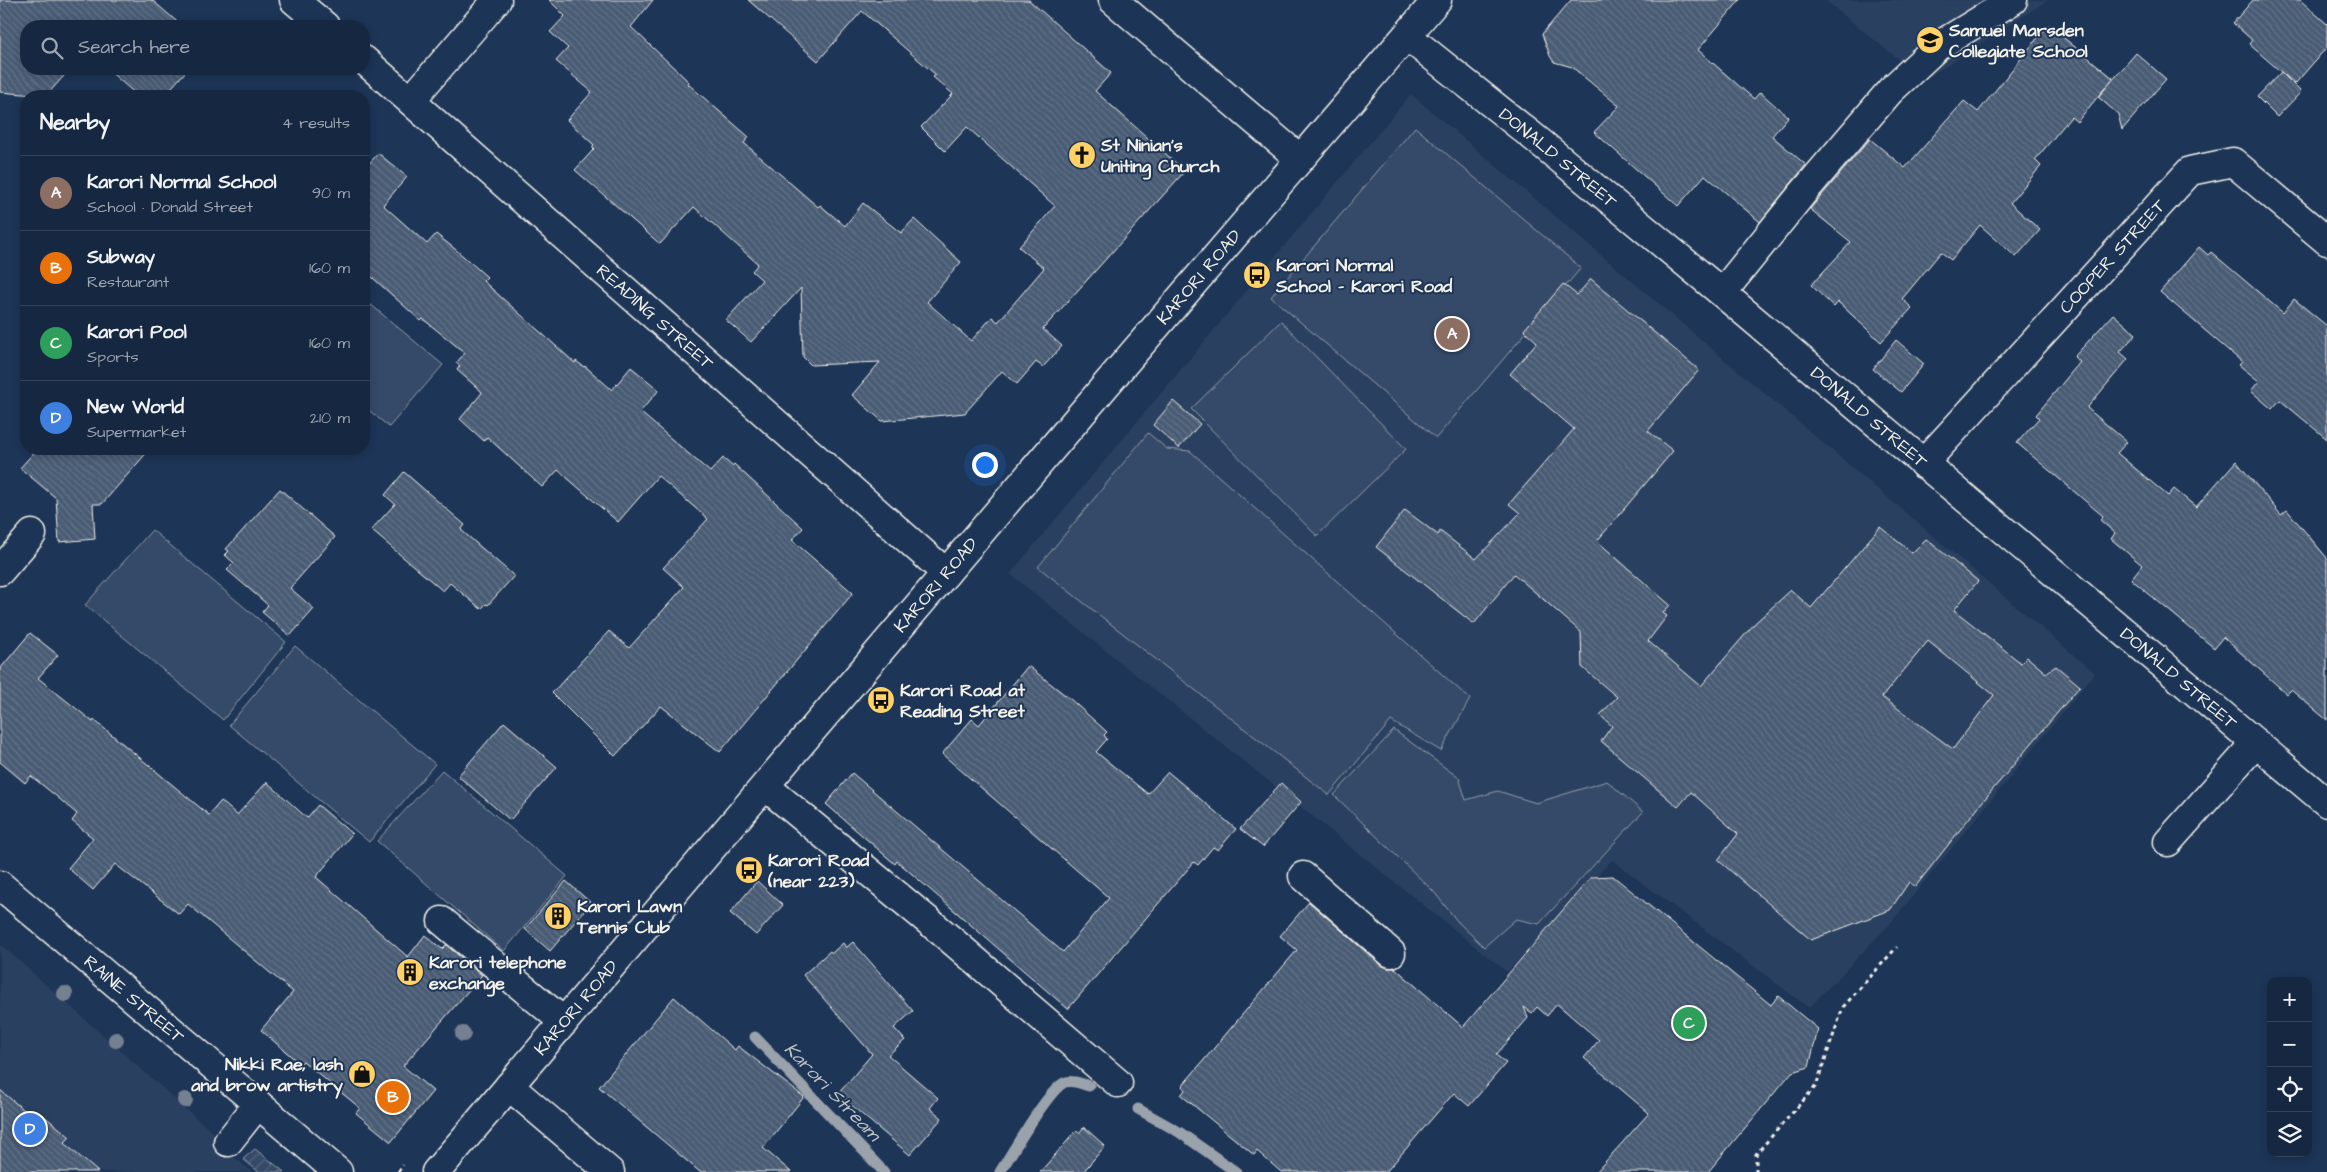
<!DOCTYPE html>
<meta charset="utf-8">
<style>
body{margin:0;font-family:"Architects Daughter",sans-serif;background:#23344c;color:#f1f3f6}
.controls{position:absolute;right:15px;bottom:15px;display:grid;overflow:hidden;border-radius:10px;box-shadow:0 2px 8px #0003}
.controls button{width:45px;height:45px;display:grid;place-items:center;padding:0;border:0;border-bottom:1px solid #35445a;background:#162841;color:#f1f3f6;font:25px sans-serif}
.you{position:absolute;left:984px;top:464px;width:18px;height:18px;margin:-12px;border:4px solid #fff;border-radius:50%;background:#1a73e8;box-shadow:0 0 0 8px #1a73e833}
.badge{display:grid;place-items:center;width:32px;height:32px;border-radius:50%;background:#ffd166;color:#fff;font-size:16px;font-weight:700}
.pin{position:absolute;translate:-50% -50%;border:2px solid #fff;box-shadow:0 1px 5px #0006}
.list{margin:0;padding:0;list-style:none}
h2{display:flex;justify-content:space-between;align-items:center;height:65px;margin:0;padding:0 20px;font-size:21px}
h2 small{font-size:16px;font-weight:400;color:#9ea6b1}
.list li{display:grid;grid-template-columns:32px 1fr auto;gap:15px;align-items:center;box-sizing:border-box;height:75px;padding:0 20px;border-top:1px solid #35445a}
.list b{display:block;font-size:19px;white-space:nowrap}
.list p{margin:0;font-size:16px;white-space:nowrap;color:#9ea6b1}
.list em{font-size:16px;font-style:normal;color:#9ea6b1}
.icon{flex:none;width:28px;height:28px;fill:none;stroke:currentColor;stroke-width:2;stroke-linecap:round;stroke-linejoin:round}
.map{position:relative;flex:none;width:2327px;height:1172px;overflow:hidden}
.search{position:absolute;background:#162841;box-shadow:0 2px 8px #0003;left:20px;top:20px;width:350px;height:55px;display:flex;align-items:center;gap:12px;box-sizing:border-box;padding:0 18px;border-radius:20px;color:#9ea6b1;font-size:19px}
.panel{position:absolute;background:#162841;box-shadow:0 2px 8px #0003;left:20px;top:90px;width:350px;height:365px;border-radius:20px}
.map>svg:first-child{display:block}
.built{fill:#2a4060}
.park{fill:#354a67;stroke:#949ea8}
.garden{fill:url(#garden-furrows);stroke:#949ea8}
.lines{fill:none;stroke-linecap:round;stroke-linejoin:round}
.stream{stroke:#9aa2ab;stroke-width:11}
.building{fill:url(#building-back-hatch);stroke:#f4f1e8;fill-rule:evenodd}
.minor-casing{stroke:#f4f1e8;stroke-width:31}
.major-casing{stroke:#f4f1e8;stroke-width:31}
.path{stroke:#f4f1e8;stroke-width:3;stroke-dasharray:4 4;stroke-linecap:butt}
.minor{stroke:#1d3557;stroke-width:28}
.major{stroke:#1d3557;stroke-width:28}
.tree{fill:#748191}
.labels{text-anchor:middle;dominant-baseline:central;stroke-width:4;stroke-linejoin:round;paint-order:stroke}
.poi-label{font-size:18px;font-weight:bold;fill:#f4f1e8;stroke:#1d3557;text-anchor:start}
.street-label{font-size:18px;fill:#f4f1e8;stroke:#1d3557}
.water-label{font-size:19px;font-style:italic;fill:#c0c3c4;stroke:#1d3557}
</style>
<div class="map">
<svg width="2327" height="1172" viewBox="0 0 2327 1172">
<defs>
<pattern id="garden-furrows" width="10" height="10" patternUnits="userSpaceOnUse" patternTransform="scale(1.25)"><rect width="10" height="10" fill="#354a67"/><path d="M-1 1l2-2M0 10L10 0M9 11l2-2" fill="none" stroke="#53657d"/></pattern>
<pattern id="building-back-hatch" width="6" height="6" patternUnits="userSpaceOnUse" patternTransform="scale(1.25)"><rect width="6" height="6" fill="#485b74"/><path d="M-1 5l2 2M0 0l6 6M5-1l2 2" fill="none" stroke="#637388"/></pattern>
</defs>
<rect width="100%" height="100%" fill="#1d3557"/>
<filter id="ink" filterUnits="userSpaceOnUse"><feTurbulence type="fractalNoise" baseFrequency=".02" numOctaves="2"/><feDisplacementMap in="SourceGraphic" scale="10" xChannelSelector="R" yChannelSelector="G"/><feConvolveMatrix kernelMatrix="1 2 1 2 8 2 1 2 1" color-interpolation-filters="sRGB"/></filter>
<g filter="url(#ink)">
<path class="built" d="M 1825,0 L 2048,0 L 1924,80 Z
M 1411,94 L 2095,673 L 1889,925 L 1809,1008 L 1612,860 L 1507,972 L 1010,574 Z
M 0,944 L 237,1154 L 234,1157 L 252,1172 L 0,1172 Z"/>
<path class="park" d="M 1415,127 L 1581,268 L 1436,438 L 1271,297 Z
M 364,299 L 443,365 L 389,427 L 364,406 Z
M 1281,321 L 1406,449 L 1317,536 L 1191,409 Z
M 1148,433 L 1167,449 L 1190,451 L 1470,699 L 1441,751 L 1391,721 L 1329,795 L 1038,567 Z
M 152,530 L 286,642 L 223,720 L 85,605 Z
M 295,646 L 435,764 L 369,842 L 229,725 Z
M 1394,730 L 1459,778 L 1466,800 L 1498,791 L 1536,803 L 1607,781 L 1643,812 L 1539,924 L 1516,919 L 1484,947 L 1458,922 L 1434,892 L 1334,795 Z
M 442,770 L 567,876 L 504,951 L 377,841 Z"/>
<path class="garden" d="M 255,1149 L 282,1170 L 284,1172 L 259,1172 L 243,1159 Z"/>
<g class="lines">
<path class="stream" d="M 755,1037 L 884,1172
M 1138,1109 L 1179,1132 L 1236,1172
M 1000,1172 C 1011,1155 1050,1086 1066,1082 C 1074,1080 1082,1084 1089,1086"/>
</g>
<path class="building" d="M 0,0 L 152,0 L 182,26 L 26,26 L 26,69 L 70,69 L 46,96 L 0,92 Z
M 549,0 L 653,0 L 631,27 L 689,82 L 688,84 L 749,137 L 744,143 L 818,207 L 820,205 L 845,226 L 863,203 L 901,233 L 914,219 L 961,262 L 927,302 L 971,341 L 992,317 L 998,322 L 1044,268 L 1019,247 L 1055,206 L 967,127 L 945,151 L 921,127 L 953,94 L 933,77 L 936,75 L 862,11 L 818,61 L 748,0 L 1029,0 L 1111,73 L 1095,91 L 1185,171 L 1043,329 L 1062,346 L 1043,367 L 1036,362 L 1017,384 L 1002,371 L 965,413 L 882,421 L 852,395 L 880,362 L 811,365 L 803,357 L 801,288 L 751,342 L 726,320 L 762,280 L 752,271 L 758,264 L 694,207 L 660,244 L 575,170 L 594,149 L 592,147 L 594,145 L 567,120 L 592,92 L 556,61 L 568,48 L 550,32 L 565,16 Z
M 1571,0 L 1740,0 L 1698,50 L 1754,99 L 1760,92 L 1788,117 L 1772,136 L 1806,165 L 1760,222 L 1705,175 L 1678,206 L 1594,132 L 1619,106 L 1572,67 L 1554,62 L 1550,56 L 1542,34 Z
M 2253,0 L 2300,0 L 2327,24 L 2327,47 L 2295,84 L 2249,44 L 2252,40 L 2233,23 Z
M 2048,25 L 2113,78 L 2077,122 L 2071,117 L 2035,160 L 2041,166 L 2010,203 L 2040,230 L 2016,257 L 1980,225 L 1951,260 L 1941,252 L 1902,299 L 1912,308 L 1881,342 L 1838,302 L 1834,307 L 1811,285 L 1851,242 L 1810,209 L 1870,139 L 1905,168 L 1964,101 L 1978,112 Z
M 2136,53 L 2166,79 L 2122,130 L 2118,114 L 2098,97 Z
M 107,69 L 188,69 L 164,96 L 138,96 Z
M 2281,72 L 2301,92 L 2277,117 L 2257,97 Z
M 378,153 L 407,177 L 383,205 L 427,244 L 436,234 L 455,249 L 487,277 L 483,281 L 575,363 L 576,361 L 584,367 L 585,366 L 612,390 L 631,367 L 659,390 L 640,412 L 710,472 L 723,458 L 732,466 L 734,464 L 803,528 L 792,540 L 853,593 L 720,752 L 661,706 L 615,756 L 552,693 L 609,631 L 629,648 L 684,587 L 663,568 L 708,519 L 658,476 L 618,522 L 558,470 L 542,487 L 487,437 L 484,441 L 460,419 L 481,394 L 482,392 L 457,370 L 460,366 L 456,363 L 465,353 L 423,319 L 421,321 L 364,270 L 364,170 Z
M 2199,247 L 2208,255 L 2211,252 L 2283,313 L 2294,299 L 2327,326 L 2327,439 L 2280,400 L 2272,409 L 2251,391 L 2259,381 L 2239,365 L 2242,362 L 2160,292 Z
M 1591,279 L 1699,370 L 1648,431 L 1673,451 L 1597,541 L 1670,605 L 1663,613 L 1667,616 L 1648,641 L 1701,686 L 1755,623 L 1791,590 L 1811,608 L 1880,527 L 1912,553 L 1926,539 L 1978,581 L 1954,610 L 2021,663 L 2027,657 L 2046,673 L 2056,666 L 2080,686 L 1978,807 L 1915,887 L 1909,882 L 1890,910 L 1811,940 L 1718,860 L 1738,834 L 1691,792 L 1678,807 L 1601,741 L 1612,726 L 1600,715 L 1617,697 L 1582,667 L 1581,632 L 1514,574 L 1474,624 L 1376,547 L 1405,510 L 1438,535 L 1440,531 L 1476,559 L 1520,513 L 1509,504 L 1574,429 L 1510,374 L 1537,342 L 1524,330 L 1563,284 L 1577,295 ZM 1928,641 L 1994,695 L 1953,749 L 1882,697 Z
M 2113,314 L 2136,334 L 2120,352 L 2128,359 L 2087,408 L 2127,442 L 2117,453 L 2168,496 L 2174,489 L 2196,507 L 2236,461 L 2281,515 L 2287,510 L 2327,558 L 2327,720 L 2291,690 L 2287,694 L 2223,637 L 2214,648 L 2131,579 L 2142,565 L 2111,539 L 2115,533 L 2100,520 L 2103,516 L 2017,443 L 2039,418 L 2036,415 L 2080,362 L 2074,357 Z
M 1896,340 L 1924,364 L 1901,392 L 1873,369 Z
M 1173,401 L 1200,424 L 1179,448 L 1153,425 Z
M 37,449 L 150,449 L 102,504 L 93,504 L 95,539 L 59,542 L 56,498 L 20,468 Z
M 404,472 L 465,525 L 461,530 L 514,576 L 488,605 L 486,604 L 481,609 L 450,583 L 443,591 L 371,530 L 395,504 L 385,495 Z
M 280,489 L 335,537 L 290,588 L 314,609 L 290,636 L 262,612 L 268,605 L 227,570 L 234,563 L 225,555 L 229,551 L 226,549 Z
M 30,633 L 58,655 L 38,678 L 93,722 L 94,720 L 209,815 L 221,801 L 237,815 L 267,782 L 307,818 L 318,805 L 352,834 L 316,877 L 408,957 L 425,935 L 442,949 L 446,945 L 482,975 L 403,1066 L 433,1091 L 391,1142 L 356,1113 L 360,1108 L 303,1061 L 300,1064 L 261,1030 L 293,992 L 188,904 L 179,914 L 115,864 L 93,890 L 68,868 L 93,838 L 72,821 L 77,814 L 56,796 L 31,776 L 25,783 L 0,762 L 0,669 Z
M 1028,666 L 1069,698 L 1107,732 L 1104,735 L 1107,739 L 1096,752 L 1148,794 L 1168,772 L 1236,829 L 1218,850 L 1213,847 L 1198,865 L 1194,862 L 1068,1009 L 897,861 L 895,864 L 826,804 L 852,773 L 1063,952 L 1109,898 L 942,754 L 972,719 L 979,725 Z
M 504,722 L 557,767 L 510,820 L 458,776 Z
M 1281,783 L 1301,802 L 1263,847 L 1240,829 Z
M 1613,876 L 1771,1005 L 1778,996 L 1818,1029 L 1809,1067 L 1792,1072 L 1708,1172 L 1596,1172 L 1649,1113 L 1584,1058 L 1599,1040 L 1557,1004 L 1547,1016 L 1537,1007 L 1532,1013 L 1524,1007 L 1528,1018 L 1496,1055 L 1506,1063 L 1469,1106 L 1454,1093 L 1386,1172 L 1281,1172 L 1257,1151 L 1254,1155 L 1181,1095 L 1185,1090 L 1182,1086 L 1297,950 L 1280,936 L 1309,902 L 1381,965 L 1388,968 L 1395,968 L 1463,1027 L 1591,877 Z
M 566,881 L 591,903 L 550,951 L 525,929 Z
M 757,881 L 783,905 L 756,935 L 730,913 Z
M 853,942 L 913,1011 L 894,1028 L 905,1040 L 888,1055 L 938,1098 L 930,1108 L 942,1118 L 910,1155 L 838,1094 L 872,1054 L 803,975 L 830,951 L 832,953 L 843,943 L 846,948 Z
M 674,997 L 735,1050 L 738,1046 L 804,1097 L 763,1148 L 791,1172 L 700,1172 L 599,1087 Z
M 0,1090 L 37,1121 L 43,1115 L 70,1137 L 64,1143 L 98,1172 L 0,1172 Z
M 1084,1127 L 1105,1146 L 1083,1172 L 1040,1172 L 1077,1130 L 1079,1133 Z"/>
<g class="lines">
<g class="minor-casing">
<g id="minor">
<path d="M 294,0 L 325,26"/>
<path d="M 1113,0 L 1300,159"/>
<path id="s1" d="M 1407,36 L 1541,143 L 1722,293 L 2327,803"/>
<path id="s2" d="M 364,60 L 946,573"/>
<path d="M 411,100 L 497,0"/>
<path d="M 1722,293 L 1802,194 L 1890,91 L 1938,46 L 2013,0"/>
<path id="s3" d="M 1923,464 L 2190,171 L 2233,162 L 2327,241"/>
<path d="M 0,571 L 32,534"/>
<path d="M 765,786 L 949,938 L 1118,1083"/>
<path d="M 2168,842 L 2256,743"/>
<path d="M 1303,876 L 1391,953"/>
<path id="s4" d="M 0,885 L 338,1172"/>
<path d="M 442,921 L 564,1022"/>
<path d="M 509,1086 L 610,1172"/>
<path d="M 228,1142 L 258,1104"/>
</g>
</g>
<g class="major-casing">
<g id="major">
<path id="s5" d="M 436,1172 L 1123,365 L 1437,0"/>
</g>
</g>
<path class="path" d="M 398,1172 L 403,1165
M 1756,1172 L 1756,1154 L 1816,1086 L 1843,1007 L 1897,947"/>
<use href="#minor" class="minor"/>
<use href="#major" class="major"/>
</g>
<g class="tree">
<circle cx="65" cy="994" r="8"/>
<circle cx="463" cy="1034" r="8"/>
<circle cx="116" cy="1040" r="8"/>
<circle cx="185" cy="1100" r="8"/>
</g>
</g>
<defs>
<g id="school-disc" transform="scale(1.4375)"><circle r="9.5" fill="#ffd166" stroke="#1d3557"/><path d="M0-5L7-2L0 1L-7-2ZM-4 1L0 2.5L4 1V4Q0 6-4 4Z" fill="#111"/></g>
<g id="church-disc" transform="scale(1.4375)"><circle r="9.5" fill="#ffd166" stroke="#1d3557"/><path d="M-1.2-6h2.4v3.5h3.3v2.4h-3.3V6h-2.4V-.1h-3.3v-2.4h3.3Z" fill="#111"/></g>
<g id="bus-disc" transform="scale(1.4375)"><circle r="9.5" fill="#ffd166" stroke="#1d3557"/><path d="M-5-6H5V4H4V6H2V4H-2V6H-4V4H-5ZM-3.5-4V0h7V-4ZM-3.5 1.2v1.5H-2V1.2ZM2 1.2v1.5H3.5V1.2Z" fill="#111"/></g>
<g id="building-disc" transform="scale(1.4375)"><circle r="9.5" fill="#ffd166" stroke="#1d3557"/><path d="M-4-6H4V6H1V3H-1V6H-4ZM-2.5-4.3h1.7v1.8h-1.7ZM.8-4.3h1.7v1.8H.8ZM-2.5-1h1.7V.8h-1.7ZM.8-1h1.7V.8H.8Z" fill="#111"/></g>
<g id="shop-disc" transform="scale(1.4375)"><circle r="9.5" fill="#ffd166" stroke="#1d3557"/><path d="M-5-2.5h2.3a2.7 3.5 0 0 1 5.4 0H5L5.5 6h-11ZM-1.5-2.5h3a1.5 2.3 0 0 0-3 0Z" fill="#111"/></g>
</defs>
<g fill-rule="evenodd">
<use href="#school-disc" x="1930" y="40"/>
<use href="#church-disc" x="1082" y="155"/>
<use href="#bus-disc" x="1257" y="275"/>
<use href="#bus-disc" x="881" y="700"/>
<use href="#bus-disc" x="749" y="870"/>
<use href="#building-disc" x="558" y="916"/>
<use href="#building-disc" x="410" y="972"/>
<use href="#shop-disc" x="362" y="1074"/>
</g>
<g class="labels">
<g class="poi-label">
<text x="1949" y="30">Samuel Marsden<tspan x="1949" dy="21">Collegiate School</tspan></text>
<text x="1101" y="145">St Ninian’s<tspan x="1101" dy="21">Uniting Church</tspan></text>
<text x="1276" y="265">Karori Normal<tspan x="1276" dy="21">School - Karori Road</tspan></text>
<text x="900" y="690">Karori Road at<tspan x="900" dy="21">Reading Street</tspan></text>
<text x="768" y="860">Karori Road<tspan x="768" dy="21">(near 223)</tspan></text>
<text x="577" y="906">Karori Lawn<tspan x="577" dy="21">Tennis Club</tspan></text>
<text x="429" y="962">Karori telephone<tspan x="429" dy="21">exchange</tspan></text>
<text x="343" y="1064" text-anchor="end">Nikki Rae, lash<tspan x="343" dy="21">and brow artistry</tspan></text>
</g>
<g class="street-label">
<text stroke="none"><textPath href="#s1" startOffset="194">DONALD STREET</textPath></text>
<text stroke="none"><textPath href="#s3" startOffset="281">COOPER STREET</textPath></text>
<text stroke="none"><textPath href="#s5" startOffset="1176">KARORI ROAD</textPath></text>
<text stroke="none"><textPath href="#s2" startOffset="388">READING STREET</textPath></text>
<text stroke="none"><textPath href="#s1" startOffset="599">DONALD STREET</textPath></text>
<text stroke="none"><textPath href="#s5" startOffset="771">KARORI ROAD</textPath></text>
<text stroke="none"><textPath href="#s1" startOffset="1004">DONALD STREET</textPath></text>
<text stroke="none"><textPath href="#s4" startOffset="176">RAINE STREET</textPath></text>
<text stroke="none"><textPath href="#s5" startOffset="216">KARORI ROAD</textPath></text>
</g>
<g class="water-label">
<text transform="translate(832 1092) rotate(46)">Karori Stream</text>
</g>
</g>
</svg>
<div class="controls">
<button>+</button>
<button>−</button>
<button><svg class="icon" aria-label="locate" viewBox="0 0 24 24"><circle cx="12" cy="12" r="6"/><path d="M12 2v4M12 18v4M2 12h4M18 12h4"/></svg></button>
<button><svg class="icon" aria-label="layers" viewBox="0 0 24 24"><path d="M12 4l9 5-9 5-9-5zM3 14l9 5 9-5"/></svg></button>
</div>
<div class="you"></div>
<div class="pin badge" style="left:1452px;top:334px;background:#8d6e63">A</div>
<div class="pin badge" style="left:393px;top:1097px;background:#e8710a">B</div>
<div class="pin badge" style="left:1689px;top:1023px;background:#2e9e5b">C</div>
<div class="pin badge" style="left:30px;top:1129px;background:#3f7fe0">D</div>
<div class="search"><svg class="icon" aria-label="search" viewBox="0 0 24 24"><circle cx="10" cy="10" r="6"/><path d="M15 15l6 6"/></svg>Search here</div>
<section class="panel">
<h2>Nearby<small>4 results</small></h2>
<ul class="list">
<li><span class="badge" style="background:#8d6e63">A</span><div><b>Karori Normal School</b><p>School · Donald Street</p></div><em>90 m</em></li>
<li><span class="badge" style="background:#e8710a">B</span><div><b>Subway</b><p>Restaurant</p></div><em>160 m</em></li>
<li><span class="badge" style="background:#2e9e5b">C</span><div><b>Karori Pool</b><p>Sports</p></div><em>160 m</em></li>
<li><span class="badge" style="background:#3f7fe0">D</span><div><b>New World</b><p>Supermarket</p></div><em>210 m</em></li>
</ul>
</section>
</div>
